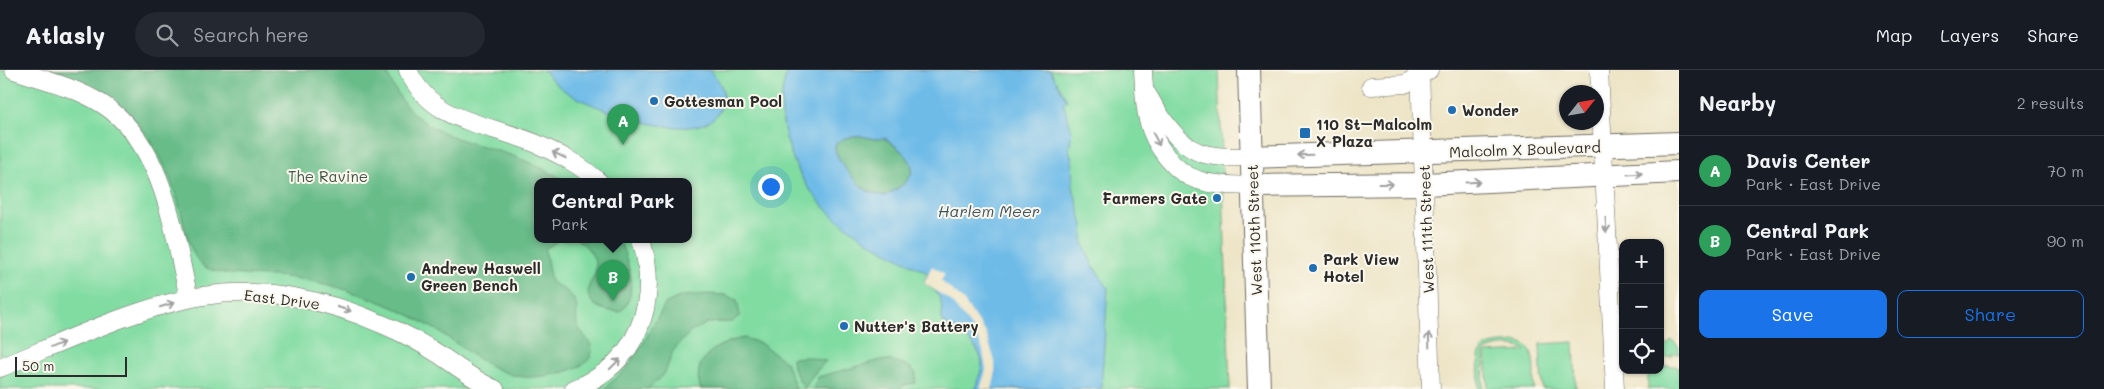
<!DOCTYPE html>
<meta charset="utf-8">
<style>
body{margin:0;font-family:Mali,sans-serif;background:#242831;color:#f1f3f6}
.controls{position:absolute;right:15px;bottom:15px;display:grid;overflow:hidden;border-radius:10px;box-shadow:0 1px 4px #0004}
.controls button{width:45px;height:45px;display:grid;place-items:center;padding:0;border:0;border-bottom:1px solid #363941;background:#171b24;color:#f1f3f6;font:25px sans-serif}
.compass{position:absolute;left:1559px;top:15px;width:45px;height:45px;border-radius:50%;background:#171b24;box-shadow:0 1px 4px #0004;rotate:59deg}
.scale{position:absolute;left:15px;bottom:12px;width:112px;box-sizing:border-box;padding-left:5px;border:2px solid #2b2b2b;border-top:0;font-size:14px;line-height:18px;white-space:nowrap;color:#2b2b2b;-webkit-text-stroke:4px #fbf7ec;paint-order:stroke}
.you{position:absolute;left:770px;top:116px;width:18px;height:18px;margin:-12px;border:4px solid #fff;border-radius:50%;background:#1a73e8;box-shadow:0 0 0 8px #1a73e833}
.badge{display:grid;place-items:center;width:32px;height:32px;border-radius:50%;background:#1a73e8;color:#fff;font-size:16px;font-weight:700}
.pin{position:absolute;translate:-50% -41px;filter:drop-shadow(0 1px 2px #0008)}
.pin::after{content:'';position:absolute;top:26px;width:18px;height:15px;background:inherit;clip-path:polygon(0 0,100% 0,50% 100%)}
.popup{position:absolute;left:534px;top:108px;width:158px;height:65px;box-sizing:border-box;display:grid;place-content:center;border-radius:10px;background:#171b24;filter:drop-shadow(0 1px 4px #0005);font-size:16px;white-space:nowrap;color:#9ea1a6}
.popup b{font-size:19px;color:#f1f3f6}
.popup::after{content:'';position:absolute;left:50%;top:100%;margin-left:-10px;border:10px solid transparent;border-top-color:#171b24}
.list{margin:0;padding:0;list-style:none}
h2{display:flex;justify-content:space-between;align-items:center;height:65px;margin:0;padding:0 20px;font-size:21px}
h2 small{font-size:16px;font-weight:400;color:#9ea1a6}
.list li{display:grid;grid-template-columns:32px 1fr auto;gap:15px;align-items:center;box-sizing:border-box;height:70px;padding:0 20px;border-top:1px solid #363941}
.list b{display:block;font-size:19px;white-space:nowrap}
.list p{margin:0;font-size:16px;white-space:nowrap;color:#9ea1a6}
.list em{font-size:16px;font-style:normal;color:#9ea1a6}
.actions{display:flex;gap:10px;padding:15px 20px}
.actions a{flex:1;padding:11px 0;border:1px solid #1a73e8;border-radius:10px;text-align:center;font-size:18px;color:#1a73e8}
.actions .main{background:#1a73e8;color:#fff}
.icon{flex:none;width:28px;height:28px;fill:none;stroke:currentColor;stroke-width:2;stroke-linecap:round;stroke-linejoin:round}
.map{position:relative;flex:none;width:1679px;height:319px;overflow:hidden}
header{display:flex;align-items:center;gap:30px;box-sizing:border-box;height:70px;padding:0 25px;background:#171b24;border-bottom:1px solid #363941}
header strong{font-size:24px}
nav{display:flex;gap:28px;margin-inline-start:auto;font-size:18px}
.search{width:350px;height:45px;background:#242831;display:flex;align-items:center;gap:12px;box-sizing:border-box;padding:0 18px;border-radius:28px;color:#9ea1a6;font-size:19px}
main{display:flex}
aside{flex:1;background:#171b24}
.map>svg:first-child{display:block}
.green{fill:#81dca2;stroke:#568466;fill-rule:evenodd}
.forest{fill:#68bc88;stroke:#4a745a}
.water{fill:#6ebbe8;stroke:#4c738a;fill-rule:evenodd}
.pier{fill:#eee5c7}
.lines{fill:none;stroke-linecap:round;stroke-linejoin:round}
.minor-casing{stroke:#6f6c62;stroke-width:19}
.major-casing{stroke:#6f6c62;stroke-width:24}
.minor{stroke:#fff;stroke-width:18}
.major{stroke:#fff;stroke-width:22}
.oneway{stroke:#a0a0a0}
.poi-dot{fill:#1f6fb2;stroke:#fbf7ec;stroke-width:2}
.labels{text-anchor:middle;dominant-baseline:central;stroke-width:4;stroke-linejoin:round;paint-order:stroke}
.poi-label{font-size:15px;font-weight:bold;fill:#2b2b2b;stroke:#fbf7ec;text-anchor:start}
.street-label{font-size:15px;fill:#2b2b2b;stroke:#fbf7ec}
.park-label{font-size:15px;fill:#405749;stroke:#fbf7ec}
.water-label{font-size:16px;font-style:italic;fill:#3f5664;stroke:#fbf7ec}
</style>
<header>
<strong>Atlasly</strong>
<div class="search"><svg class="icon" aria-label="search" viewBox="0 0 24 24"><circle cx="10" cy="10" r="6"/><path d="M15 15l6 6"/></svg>Search here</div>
<nav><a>Map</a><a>Layers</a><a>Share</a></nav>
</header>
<main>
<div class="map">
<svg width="1679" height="319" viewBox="0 0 1679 319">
<rect width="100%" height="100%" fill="#fbf7ec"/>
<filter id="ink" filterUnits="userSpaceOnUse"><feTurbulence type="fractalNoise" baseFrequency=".02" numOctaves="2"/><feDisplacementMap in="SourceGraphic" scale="10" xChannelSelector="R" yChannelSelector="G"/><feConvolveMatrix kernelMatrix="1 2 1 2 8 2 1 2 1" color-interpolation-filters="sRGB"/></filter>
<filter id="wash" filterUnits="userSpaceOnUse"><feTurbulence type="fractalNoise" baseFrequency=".0096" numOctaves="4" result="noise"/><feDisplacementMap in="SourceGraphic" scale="20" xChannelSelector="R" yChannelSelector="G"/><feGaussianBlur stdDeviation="1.12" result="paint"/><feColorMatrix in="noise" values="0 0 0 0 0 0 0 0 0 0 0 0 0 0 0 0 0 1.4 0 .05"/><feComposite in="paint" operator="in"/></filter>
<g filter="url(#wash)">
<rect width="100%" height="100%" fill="#eee5c7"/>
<path class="green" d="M 0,0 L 1219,0 L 1230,319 L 0,319 ZM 538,112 L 688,112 L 688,170 L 538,170 Z
M 1660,267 L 1668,275 L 1672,270 L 1679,277 L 1679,284 L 1672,284 L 1672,287 L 1660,287 Z
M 1519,272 C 1538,277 1533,303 1534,319 L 1488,319 L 1486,283 L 1526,281 C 1518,273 1492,275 1484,282 L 1483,319 L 1479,319 C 1478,276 1474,274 1519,272 Z
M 1574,272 L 1576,319 L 1542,319 L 1540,274 Z
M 1660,296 L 1679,296 L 1679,319 L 1648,319 L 1648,300 L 1660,300 Z"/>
<path class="forest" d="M 48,0 L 386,0 C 411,65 456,66 513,86 C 532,93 550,102 568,112 L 538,112 L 538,170 L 559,170 L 545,179 L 551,212 C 563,219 574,223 577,238 C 577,243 576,249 577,254 C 580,263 591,270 592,280 C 594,301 540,308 525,307 C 490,304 462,275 433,258 C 409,244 382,231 355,223 C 333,215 310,210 287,207 C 266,204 214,209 200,193 C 187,178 185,153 179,135 C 155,57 123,26 48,0 Z
M 861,66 L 875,69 L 884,68 C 917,91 925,104 885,126 C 879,125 872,123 866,120 C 857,114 829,83 836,73 L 845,68 Z
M 577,170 L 619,170 C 628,189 640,226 620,242 C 604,241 584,236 589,216 C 591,210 596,204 596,198 C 596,187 586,174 577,170 Z
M 707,224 L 725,225 L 737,230 L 740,245 L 732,252 L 707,253 L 689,263 L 673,281 L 665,303 L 648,319 L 604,319 L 627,298 L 637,284 L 666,233 L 682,226 Z
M 744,268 L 760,273 L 786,292 L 796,319 L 701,319 C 689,290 718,272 744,268 Z
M 808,287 L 826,291 L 812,306 L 804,319 L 793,298 L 792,288 Z
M 881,290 C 895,291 906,292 916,303 L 915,313 L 904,315 L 899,319 L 813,319 L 818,307 Z"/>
<path class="water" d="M 543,0 L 710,0 C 719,10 726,20 722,34 C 710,84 599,40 572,25 C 560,19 552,10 543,0 Z
M 788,0 L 1050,0 L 1067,30 L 1063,33 L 1072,61 L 1069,80 L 1072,89 L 1073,117 L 1083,156 L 1083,173 L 1092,194 L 1108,218 L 1101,319 L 976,319 C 976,310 983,301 982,293 C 981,281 968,268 959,262 C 955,259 949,258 945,254 C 936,245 952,229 924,213 L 928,203 C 866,172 806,143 787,71 C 780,46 779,24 788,0 ZM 861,66 L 875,69 L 885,68 C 917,91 925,105 885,126 C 879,125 872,123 866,120 C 857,114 829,83 836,73 L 845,68 Z"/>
<path class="pier" d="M 932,196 L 945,204 L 941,211 L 962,229 L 986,263 L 995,292 L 995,306 L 992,319 L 980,319 L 986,300 L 983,281 L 975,262 L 951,231 L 924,213 Z"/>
</g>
<g filter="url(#ink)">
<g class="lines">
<g class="minor-casing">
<path id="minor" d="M 14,0 C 47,11 84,19 112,41 C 166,85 174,166 189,228
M 408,0 C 432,54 489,53 537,74 C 559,84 581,95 599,112
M 1143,0 C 1144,16 1144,34 1148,50 C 1154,74 1174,103 1198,110 C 1215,116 1235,115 1252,116
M 1420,0 L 1431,319
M 1599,0 L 1615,319
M 1371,16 L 1405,14 L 1429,0
M 1147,24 C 1159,45 1177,75 1201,83 C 1217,88 1235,87 1251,87
M 0,298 C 61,273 139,236 203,226 C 264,216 328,230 384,255 C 403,263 422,273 440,285 C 458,297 475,311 495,319
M 574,319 C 637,295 661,232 641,170"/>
</g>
<g class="major-casing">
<path id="major" d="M 1249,0 L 1259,319
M 1251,87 L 1679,73
M 1252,116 L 1424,114 L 1679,102"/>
</g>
<use href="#minor" class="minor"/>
<use href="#major" class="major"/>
</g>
<defs><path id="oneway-shaft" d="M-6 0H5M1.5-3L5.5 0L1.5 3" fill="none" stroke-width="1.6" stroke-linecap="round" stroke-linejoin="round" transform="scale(1.25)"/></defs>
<g class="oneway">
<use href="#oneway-shaft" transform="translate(1156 69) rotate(63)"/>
<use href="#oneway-shaft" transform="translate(559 85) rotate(-154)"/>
<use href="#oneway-shaft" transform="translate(1305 85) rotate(178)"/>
<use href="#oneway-shaft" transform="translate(1635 104) rotate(-3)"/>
<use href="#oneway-shaft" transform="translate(1473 112) rotate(-3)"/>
<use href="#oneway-shaft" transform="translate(1386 114)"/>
<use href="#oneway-shaft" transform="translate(1606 155) rotate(86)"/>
<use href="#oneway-shaft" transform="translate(167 235) rotate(-17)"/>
<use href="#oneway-shaft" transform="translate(344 239) rotate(18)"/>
<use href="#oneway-shaft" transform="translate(1429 270) rotate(-92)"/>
<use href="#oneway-shaft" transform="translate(57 275) rotate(-22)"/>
<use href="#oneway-shaft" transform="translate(615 294) rotate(-45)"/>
</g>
</g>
<g class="poi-dot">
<circle cx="654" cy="31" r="5"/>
<circle cx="1452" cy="40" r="5"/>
<rect x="1299" y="57" width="12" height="12" rx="2.5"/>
<circle cx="1217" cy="128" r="5"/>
<circle cx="1313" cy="198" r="5"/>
<circle cx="411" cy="207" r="5"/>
<circle cx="844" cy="256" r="5"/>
</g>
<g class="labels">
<g class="poi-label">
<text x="664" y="31">Gottesman Pool</text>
<text x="1462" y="40">Wonder</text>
<text x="1316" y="54">110 St–Malcolm<tspan x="1316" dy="17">X Plaza</tspan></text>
<text x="1207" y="128" text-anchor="end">Farmers Gate</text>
<text x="1323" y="189">Park View<tspan x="1323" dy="17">Hotel</tspan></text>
<text x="421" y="198">Andrew Haswell<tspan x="421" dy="17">Green Bench</tspan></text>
<text x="854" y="256">Nutter's Battery</text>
</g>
<g class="street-label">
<text transform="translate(1525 79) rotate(-2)">Malcolm X Boulevard</text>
<text transform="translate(1426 159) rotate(-92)">West 111th Street</text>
<text transform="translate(1254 160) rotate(-92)">West 110th Street</text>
<text transform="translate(282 229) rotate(7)">East Drive</text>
</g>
<g class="park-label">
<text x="328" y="106">The Ravine</text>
</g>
<g class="water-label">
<text x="989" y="140">Harlem Meer</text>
</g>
</g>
</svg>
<div class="controls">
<button>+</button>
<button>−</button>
<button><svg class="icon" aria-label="locate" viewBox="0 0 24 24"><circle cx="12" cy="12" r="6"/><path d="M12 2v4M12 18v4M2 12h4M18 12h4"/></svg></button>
</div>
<svg class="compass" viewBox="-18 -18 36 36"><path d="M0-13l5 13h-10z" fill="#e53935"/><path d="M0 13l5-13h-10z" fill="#9ea1a6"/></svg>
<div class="scale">50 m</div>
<div class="you"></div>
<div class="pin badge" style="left:623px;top:75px;background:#2e9e5b">A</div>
<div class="pin badge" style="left:613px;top:231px;background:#2e9e5b">B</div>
<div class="popup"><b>Central Park</b>Park</div>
</div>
<aside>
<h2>Nearby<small>2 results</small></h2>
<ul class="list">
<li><span class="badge" style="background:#2e9e5b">A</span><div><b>Davis Center</b><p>Park · East Drive</p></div><em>70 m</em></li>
<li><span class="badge" style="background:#2e9e5b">B</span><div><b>Central Park</b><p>Park · East Drive</p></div><em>90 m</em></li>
</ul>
<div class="actions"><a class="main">Save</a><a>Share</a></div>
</aside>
</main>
